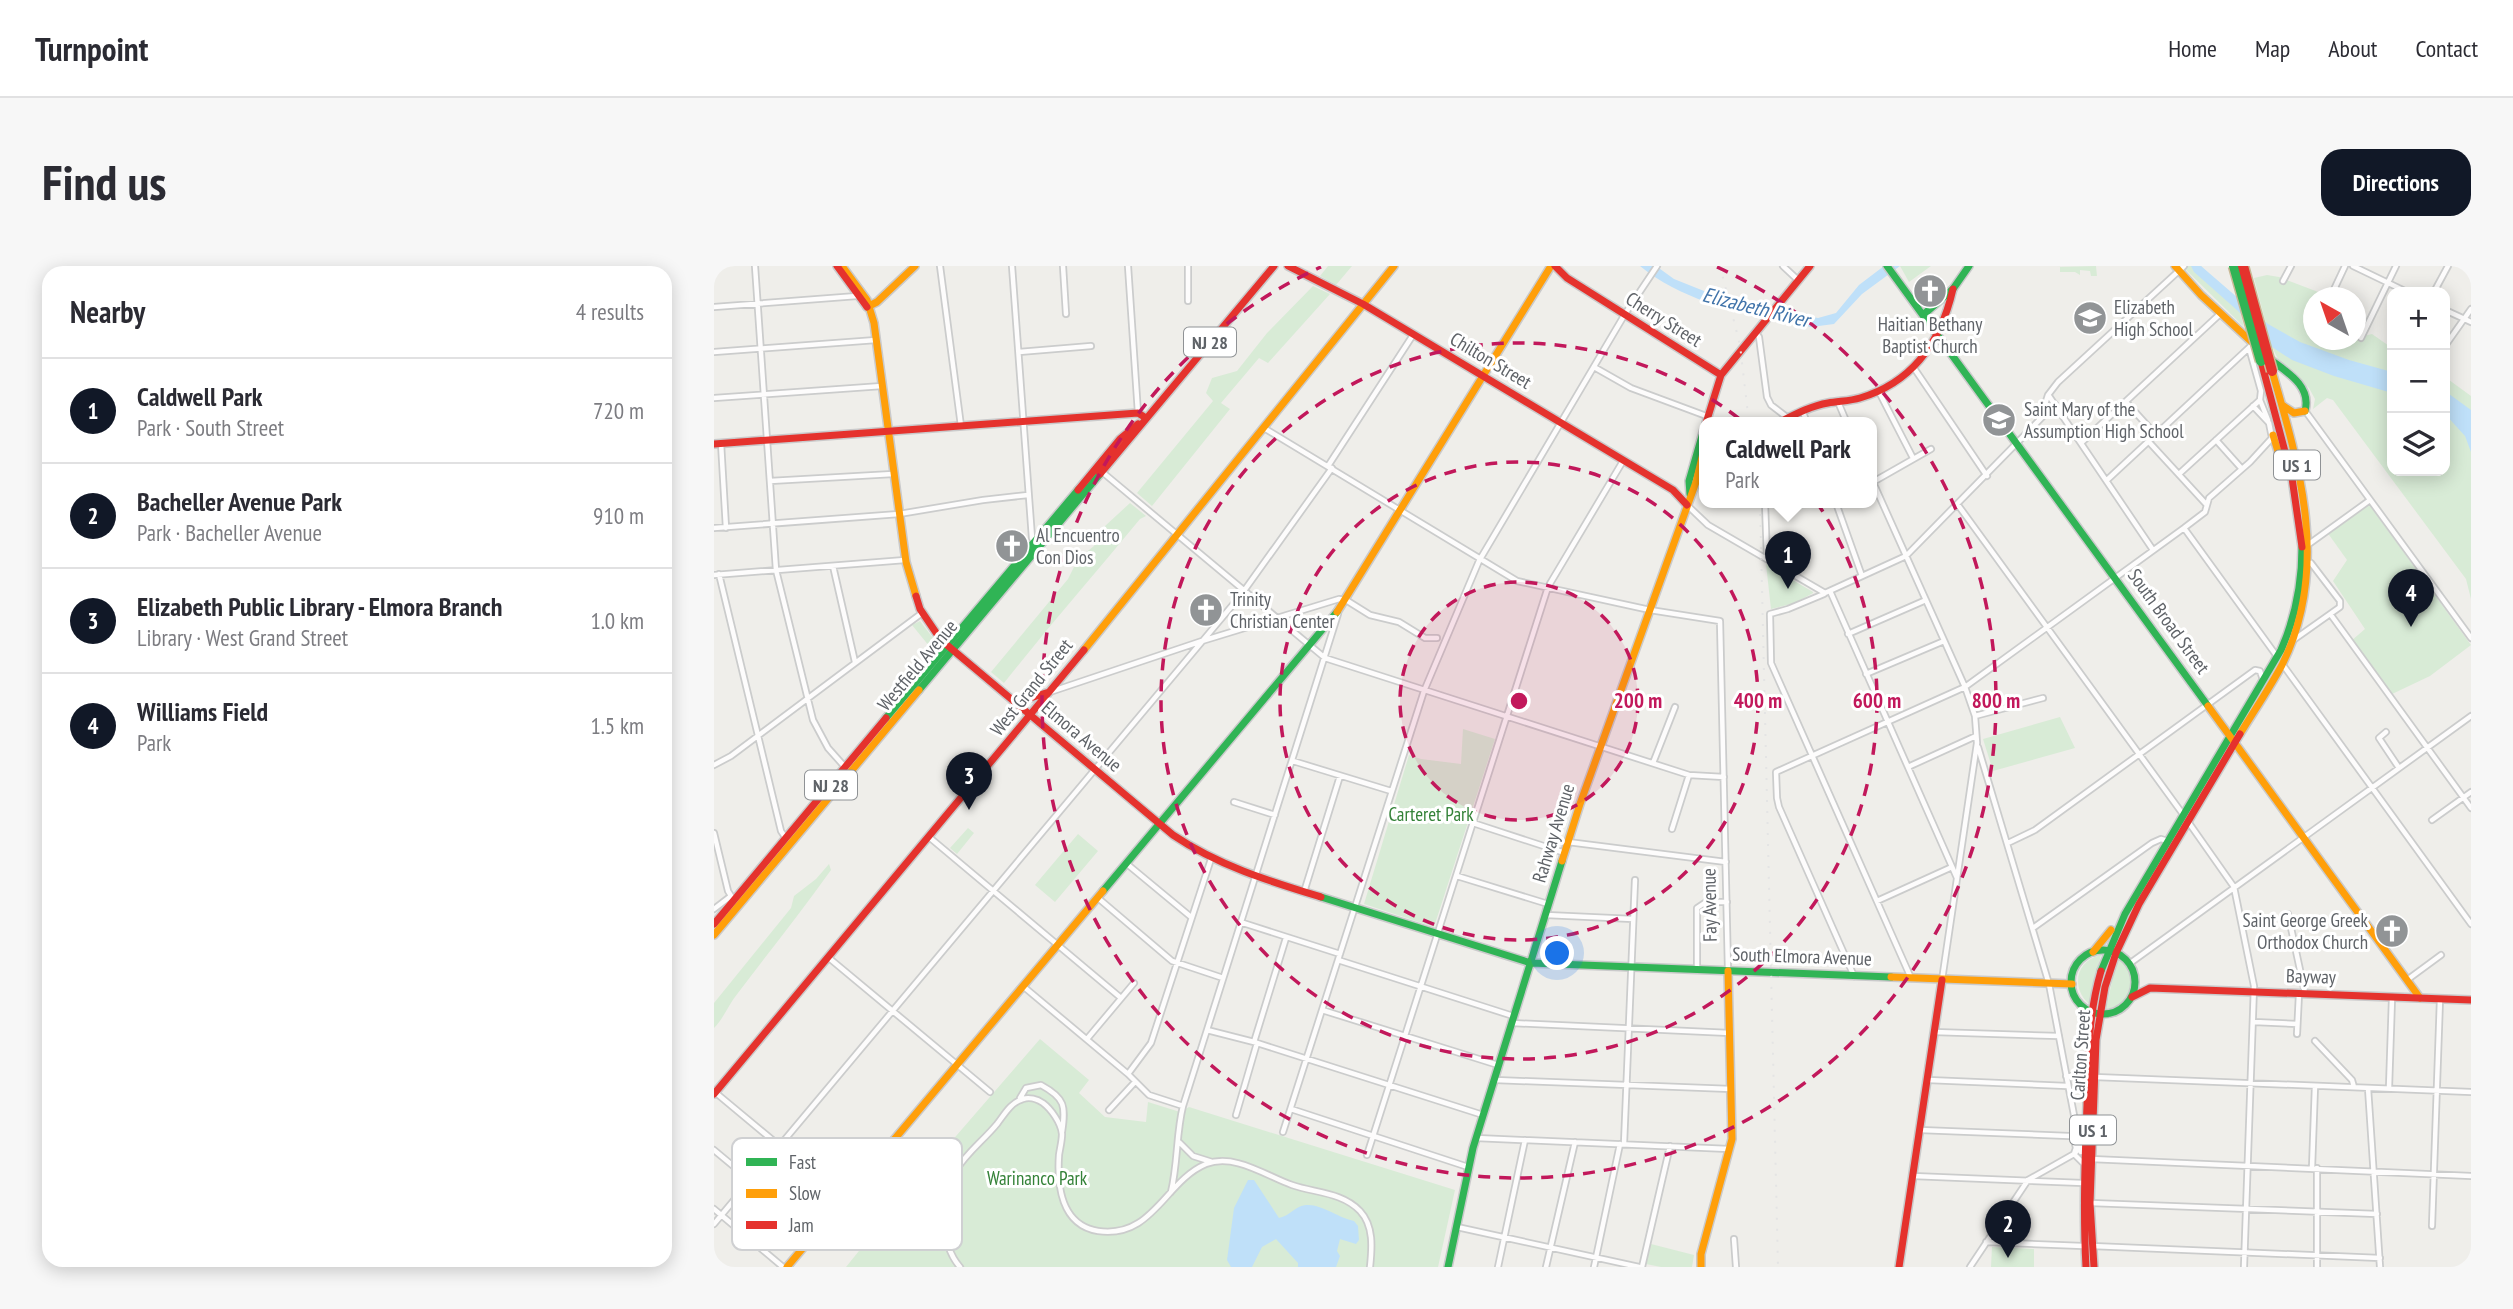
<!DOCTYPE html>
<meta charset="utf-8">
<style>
body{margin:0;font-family:"PT Sans Narrow",sans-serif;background:#f7f7f7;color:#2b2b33}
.controls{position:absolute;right:21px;top:21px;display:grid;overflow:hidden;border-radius:14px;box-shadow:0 4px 18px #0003}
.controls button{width:63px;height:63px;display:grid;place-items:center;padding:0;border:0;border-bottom:2px solid #e1e1e2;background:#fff;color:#2b2b33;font:35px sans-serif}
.compass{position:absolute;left:1589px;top:21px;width:63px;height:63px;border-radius:50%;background:#fff;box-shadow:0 4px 18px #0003;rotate:320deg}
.you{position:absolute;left:844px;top:688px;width:24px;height:24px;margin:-18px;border:5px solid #fff;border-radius:50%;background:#1a73e8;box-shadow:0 0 0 10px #1a73e833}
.badge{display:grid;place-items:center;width:46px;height:46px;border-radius:50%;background:#111827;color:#fff;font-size:23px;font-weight:700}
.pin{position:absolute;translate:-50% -58px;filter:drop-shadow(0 2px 4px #0008)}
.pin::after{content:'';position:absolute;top:37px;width:24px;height:21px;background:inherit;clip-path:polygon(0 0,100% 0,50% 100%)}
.popup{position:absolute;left:985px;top:151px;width:178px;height:91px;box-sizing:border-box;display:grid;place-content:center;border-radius:14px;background:#fff;filter:drop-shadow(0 2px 5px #0005);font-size:23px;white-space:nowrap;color:#7c7c81}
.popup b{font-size:26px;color:#2b2b33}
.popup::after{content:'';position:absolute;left:50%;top:100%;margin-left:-14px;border:14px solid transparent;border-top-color:#fff}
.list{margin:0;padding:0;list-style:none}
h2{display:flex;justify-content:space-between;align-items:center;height:91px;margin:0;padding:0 28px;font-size:30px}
h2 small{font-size:23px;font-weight:400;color:#7c7c81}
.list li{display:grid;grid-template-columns:46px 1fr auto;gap:21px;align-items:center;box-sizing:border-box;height:105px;padding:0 28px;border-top:2px solid #e1e1e2}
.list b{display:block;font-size:26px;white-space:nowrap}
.list p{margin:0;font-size:23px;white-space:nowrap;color:#7c7c81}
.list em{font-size:23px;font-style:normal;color:#7c7c81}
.icon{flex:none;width:38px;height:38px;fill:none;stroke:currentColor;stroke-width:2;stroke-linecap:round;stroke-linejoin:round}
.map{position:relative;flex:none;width:1757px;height:1001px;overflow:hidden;border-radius:21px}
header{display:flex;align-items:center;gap:42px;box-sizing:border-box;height:98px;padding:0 35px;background:#fff;border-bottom:2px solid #e1e1e2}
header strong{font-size:33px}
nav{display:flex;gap:38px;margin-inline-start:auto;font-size:24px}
.intro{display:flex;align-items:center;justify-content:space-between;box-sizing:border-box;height:168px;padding:0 42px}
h1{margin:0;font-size:49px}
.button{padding:18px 32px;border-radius:21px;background:#111827;color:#fff;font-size:24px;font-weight:700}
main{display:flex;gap:42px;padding:0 42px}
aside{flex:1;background:#fff;border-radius:21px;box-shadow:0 4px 18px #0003}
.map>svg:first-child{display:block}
.green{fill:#d8ebd6}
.water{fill:#bfe0f9}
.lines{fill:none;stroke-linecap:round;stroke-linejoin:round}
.street-casing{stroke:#cbcccc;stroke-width:8}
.fast-casing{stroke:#cacacb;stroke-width:10}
.slow-casing{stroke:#cacacb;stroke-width:10}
.jam-casing{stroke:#cacacb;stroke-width:10}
.street{stroke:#fdfcfc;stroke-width:4.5}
.fast{stroke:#30b455;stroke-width:7}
.slow{stroke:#ff9f0a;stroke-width:7}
.jam{stroke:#e5322d;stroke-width:7}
.rail{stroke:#e4e4e4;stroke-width:2;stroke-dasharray:2 9;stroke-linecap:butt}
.fast-bridge-casing{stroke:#c8b996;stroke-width:13;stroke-linecap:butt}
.jam-bridge-casing{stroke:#c8b996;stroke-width:13;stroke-linecap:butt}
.fast-bridge{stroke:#30b455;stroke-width:10}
.jam-bridge{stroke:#e5322d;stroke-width:10}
.ring{fill:none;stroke:#c2185b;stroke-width:3.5;stroke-dasharray:12 9}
.labels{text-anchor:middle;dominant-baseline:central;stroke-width:6;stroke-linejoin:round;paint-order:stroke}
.shield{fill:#fff;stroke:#8f9295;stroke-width:2}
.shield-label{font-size:18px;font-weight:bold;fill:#5f6368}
.poi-label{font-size:19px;fill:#5f6368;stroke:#fff;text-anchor:start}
.street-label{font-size:19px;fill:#5f6368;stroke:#fff}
.park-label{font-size:19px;fill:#348238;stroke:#fff}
.water-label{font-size:21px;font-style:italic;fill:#4174aa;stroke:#fff}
.key{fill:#fff;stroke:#cfd0d2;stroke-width:2}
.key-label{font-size:19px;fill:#5f6368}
.centre{fill:#c2185b;stroke:#fff;stroke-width:3.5}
.ring-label{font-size:21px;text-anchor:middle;font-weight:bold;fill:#c2185b;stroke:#fff;stroke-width:6;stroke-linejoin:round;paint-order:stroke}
</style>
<header>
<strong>Turnpoint</strong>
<nav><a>Home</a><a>Map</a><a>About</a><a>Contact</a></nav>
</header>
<div class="intro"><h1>Find us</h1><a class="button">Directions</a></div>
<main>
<aside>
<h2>Nearby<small>4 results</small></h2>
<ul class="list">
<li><span class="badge">1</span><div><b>Caldwell Park</b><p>Park · South Street</p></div><em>720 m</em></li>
<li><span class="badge">2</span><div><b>Bacheller Avenue Park</b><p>Park · Bacheller Avenue</p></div><em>910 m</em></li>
<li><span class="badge">3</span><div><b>Elizabeth Public Library - Elmora Branch</b><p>Library · West Grand Street</p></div><em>1.0 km</em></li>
<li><span class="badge">4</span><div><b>Williams Field</b><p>Park</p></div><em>1.5 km</em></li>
</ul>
</aside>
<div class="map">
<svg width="1757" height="1001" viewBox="0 0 1757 1001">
<rect width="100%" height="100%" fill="#efeeea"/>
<path class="green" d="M 614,0 L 638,0 L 622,19 L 606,10 Z
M 1186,0 L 1217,0 L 1195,16 Z
M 1382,0 L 1383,10 L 1377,10 L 1376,5 L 1366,4 L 1366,9 L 1361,6 L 1346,6 L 1346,1 L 1342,1 Z
M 1468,0 L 1487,0 L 1525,42 L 1530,61 Z
M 1553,9 L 1565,11 L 1612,29 L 1611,31 L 1600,32 L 1599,51 L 1596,57 L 1599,59 L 1600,74 L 1630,74 L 1638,77 L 1646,71 L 1658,68 L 1678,82 L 1678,205 L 1731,205 L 1731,111 L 1757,130 L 1757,333 L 1752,313 L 1619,134 L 1613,132 L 1599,143 L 1601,133 L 1595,122 L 1564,93 L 1558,81 L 1540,12 Z
M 599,20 L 616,28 L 554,97 L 545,92 L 507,137 L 516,143 L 438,240 L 423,227 L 499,135 L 492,127 L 498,112 L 523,105 L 553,67 Z
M 416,237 L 432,250 L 426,253 C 381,308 334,361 290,417 L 277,406 L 354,313 L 364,293 L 380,280 L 391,260 Z
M 1654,237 L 1757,379 L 1716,410 L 1676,429 L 1637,375 L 1651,363 L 1619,315 L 1633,294 L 1613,266 Z
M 1052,298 L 1099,326 L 1099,327 L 1081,337 L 1057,343 Z
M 206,355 L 225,380 L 220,386 L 198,359 Z
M 1346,451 L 1361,482 L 1279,505 L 1269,473 Z
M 749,463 L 781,473 L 720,661 L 650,638 L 695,489 L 707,493 L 747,498 Z
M 254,562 L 260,567 L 243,588 L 236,582 Z
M 364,568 L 384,585 L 341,636 L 321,619 Z
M 115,598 L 117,604 C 87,646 55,686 24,727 C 14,739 10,752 0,762 L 0,737 L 77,642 L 80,630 L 102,613 Z
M 1387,689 L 1375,737 L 1374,737 C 1357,721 1362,694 1387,689 Z
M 1403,692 C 1426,708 1419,739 1392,743 Z
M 326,773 L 375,814 L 365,827 L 391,851 L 432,856 L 434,836 L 466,846 L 475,841 L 741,924 L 724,1001 L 132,1001 L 153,975 L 124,952 L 155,914 L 184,937 Z
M 937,978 L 980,989 L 978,1001 L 947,1001 L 932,998 Z
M 1278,981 L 1320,983 L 1320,1001 L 1277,1001 Z"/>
<path class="water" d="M 926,0 L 942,0 L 960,13 L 1005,31 L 1104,52 L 1122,47 L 1145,19 L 1170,0 L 1186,0 L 1148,28 L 1120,58 L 1097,61 C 1037,48 975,40 926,0 Z
M 1477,0 L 1487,0 L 1554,58 L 1586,76 L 1635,94 L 1678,106 L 1678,127 L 1620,110 L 1578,94 L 1558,81 L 1524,45 L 1480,6 Z
M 1731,125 L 1757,144 L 1757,186 L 1751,170 L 1731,148 Z
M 534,914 L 540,914 L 565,952 C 574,950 577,945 585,941 C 602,933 623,952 640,955 L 644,960 L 645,974 L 642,978 L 626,973 L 623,985 L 626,990 L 622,1001 L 584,1001 L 584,997 L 562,973 L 548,981 L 538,1001 L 517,1001 L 513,994 L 520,942 Z"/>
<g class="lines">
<g class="street-casing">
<path id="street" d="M 41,0 L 62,304 L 99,454 L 114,482 L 130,500
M 226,0 L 247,160
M 298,0 L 318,272 L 321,277
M 349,0 L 352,48
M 414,0 L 424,147
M 474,0 L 474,35
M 1069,0 L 1084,14
M 1639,0 L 1693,26
M 1569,15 L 1577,0
M 1720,26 L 1734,0
M 1616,32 L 1631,0
M 0,41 L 143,30
M 1731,44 L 1757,56
M 1042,67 L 1045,71 L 1053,131 L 1057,139 L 1074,152
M 1647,72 L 1682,0
M 1731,80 L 1757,43
M 1535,82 L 1547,125 L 1546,134 L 1554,154
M 0,86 L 162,74
M 305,86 L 377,80
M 880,101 L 917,122 L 995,151
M 1200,102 L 1273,210
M 1165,126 L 1199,192
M 1335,130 L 1439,284
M 0,132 L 168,120
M 1124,136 L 1133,157
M 1412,136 L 1442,169
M 1089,146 L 1093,157
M 1592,146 L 1757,372
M 1327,151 L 1334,129 L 1344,116 L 1470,0
M 550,162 L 803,315 L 936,344 L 1006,355 L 1014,704
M 1502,174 L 1528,203
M 1435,176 L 1492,238
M 7,177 L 12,262
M 1367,177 L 1506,48
M 614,200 L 699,69
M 387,205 L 611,392 L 975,509 L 1010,511
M 1465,208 L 1546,134
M 1158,214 L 1251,421 L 1261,450 L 1263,477 L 1228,714
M 1393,214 L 1539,78
M 56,215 L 179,208
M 1159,216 L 1217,183
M 1051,237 L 1053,292
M 1122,237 L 1148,310
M 973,239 L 994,259 L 1111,327 L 1192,290 L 1341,138
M 1244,239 L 1468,547
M 0,262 L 185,248 L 269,234 L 314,229
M 1470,262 L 1562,389
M 1595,278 L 1656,234
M 119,300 L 141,396
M 5,308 L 67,565 L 71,571
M 0,309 L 191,294
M 1116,325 L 1243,612
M 1110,328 L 1074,343 L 1056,348 L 1057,397 L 1197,712
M 1617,349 L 1757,542
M 1134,368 L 1212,334
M 1578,375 L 1626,341 L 1626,335 L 1597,297
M 1569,399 L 1757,658
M 1152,408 L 1230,375
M 336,426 L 488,375 L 625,333 L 632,334 L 656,349 L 685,356 L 711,372 L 723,372
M 1261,450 L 1329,432
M 1672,466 L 1665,472 L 1685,502
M 1264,481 L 1335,718 L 1367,886
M 579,495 L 677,525
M 939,497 L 961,441
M 0,499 L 17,490 L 208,347
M 1194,501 L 1262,470
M 520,536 L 561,549
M 1718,554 L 1757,526
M 759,557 L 851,587
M 1475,557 L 1520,621 L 1540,720 L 1530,1001
M 958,563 L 975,509
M 0,567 L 14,625 L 19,633
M 215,571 L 407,732
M 854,576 L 1012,596
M 1294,577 L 1321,564 L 1541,404 L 1546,405 L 1548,411
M 413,598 L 477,651
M 743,610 L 834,638
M 590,626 L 626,510
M 384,632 L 458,695 L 509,712
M 1163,635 L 1238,601
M 0,643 L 17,630
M 1574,648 L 1591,727
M 832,649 L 919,653
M 526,656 L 626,688
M 1319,662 L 1438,577 L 1447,573 L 1454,575
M 115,692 L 276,826
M 624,694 L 799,750
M 1415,698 L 1757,450
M 983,704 L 983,642 L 992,636 L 1013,636
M 1140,710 L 1065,541 L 1063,532 L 1062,506 L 1251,421 L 1470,262 L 1491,246 L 1495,232 L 1536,196 L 1558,172 L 1555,157 L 1539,140
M 1693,714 L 1727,689
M 310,721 L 414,808 L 435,829 L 469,840
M 608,744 L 784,799
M 1540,756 L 1583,758
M 798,757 L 1016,767
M 493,764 L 540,776 L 769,849
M 1220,766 L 1345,770
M 1583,768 L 1585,728
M 373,773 L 420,717
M 1601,775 L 1638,814 L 1640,821
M 540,776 L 572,672
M 414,808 L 437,777 L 497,593
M 1352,810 L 1373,811
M 1381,811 L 1757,826
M 781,814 L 1017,823
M 1214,814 L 1353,820
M 1654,822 L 1666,1001
M 1675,822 L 1678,732
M 2,827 L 175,971 C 195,978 212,977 231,971
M 306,832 L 312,822 L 327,819 C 351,832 352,840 348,866
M 577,843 L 754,901
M 395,844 L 421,816
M 522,849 L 543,777
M 1206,864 L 1355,870 L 1364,867
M 569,866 L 710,425 L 765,295 L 911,48 L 943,0
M 1359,869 L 1362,882 L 1360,888 L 1369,897
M 762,872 L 1015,883
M 465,876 L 479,890 L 498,896
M 910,878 L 921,614
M 0,884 L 101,968
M 653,889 L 834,321 L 909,195
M 1377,893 L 1757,910
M 1598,902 L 1601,820
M 1603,902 L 1603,1001
M 1199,910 L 1369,917
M 457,926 C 464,897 462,868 469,840 L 624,348
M 1377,937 L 1663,948
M 0,943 L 69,1001
M 0,958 L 527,329 L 618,202
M 1718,960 L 1726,733
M 743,961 L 925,1001
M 1020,973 L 1022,1001
M 1272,976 L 1369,980
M 1378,980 L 1666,992
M 246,1001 C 226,978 225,932 241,906 C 252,887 269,875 283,858 C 290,849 297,836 309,833 C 315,831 323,833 329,837 C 337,843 347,857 348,868 C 348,875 346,882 345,889 C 343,919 347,959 384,965 C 439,973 451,915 492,898 C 521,887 552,910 578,919 C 601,927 628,926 646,945 C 660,960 658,982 656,1001
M 784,1001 L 811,874
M 832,1001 L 861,876
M 880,1001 L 906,878
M 928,1001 L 956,880
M 1256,1001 L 1314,914 L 1360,888 L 1367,881"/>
</g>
<g class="fast-casing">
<path id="fast" d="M 1173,0 L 1494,440
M 1209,49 L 1239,23 L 1255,0
M 1553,91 C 1571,105 1598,119 1591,145
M 976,228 L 975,215 L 990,163
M 205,424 L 386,208
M 172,452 L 364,224
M 389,625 L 623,346
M 607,631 L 817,697 L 1177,711
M1357 716a32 32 0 1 1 64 0a32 32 0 1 1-64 0Z
M 1387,705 L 1411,648 L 1567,384 C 1582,350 1588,318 1588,281
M 734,1001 L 759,882 L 848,595"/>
</g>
<g class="slow-casing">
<path id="slow" d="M 128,0 L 153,34 L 160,57 L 192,296 L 202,330
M 1461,0 L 1487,29 L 1542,80
M 153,41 L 163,36 L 201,0
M 1568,139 L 1580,147 L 1591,145
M 1559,169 L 1569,202
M 623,346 L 837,0
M 370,384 L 680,0
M 1494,440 L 1706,732
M 1526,468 C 1540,445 1555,423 1568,399 C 1616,303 1586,201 1558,105
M 848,595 L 866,538 L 982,216 L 990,183
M 0,669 L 205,424
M 1379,686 L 1397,664
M 1177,711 L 1358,718
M 73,1001 L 389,625
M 987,1001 L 987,988 L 1018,873 L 1014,705"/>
</g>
<g class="jam-casing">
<path id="jam" d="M 123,0 L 153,41
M 574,0 L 649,38 L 959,224 L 973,239
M 841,0 L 853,12 L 1007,109
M 1547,95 L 1578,212 L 1588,281
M 992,157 L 1007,109 L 1096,0
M 1064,157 C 1080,149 1096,140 1114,137 C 1125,135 1136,135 1146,132 C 1200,116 1227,75 1239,23
M 0,178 L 424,147 L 432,152
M 386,208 L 560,0
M 364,224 L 406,173 L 424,158
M 202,330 L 206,343 L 227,374 L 459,569 C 505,600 555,615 607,631
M 301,437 L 335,426
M 0,658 L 172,452
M 1418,731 L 1436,722 L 1757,734
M 0,828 L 370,384
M 1185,1001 L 1228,714
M 1372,1001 C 1369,947 1371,893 1373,839 C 1374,794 1374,749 1387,705
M 1380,1001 L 1376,937 L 1382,774 L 1391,721 L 1402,687 L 1425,638 L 1526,468"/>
</g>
<use href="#street" class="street"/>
<use href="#fast" class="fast"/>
<use href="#slow" class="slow"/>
<use href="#jam" class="jam"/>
<path class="rail" d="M 1006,0 L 1026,79 L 1035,157
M 1046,237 L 1064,1001"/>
<g class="fast-bridge-casing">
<path id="fast-bridge" d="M 1520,0 L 1547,95"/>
</g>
<g class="jam-bridge-casing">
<path id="jam-bridge" d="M 1529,0 L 1558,105"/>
</g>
<use href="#fast-bridge" class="fast-bridge"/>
<use href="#jam-bridge" class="jam-bridge"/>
</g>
<circle cx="805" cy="435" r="119" fill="#c2185b" fill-opacity=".12"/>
<g class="ring">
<circle cx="805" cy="435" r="119"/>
<circle cx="805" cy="435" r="239"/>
<circle cx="805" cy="435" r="358"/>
<path d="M1003 1A477 477 0 1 1 607 1"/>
</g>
<defs>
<g id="church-disc" transform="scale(1.75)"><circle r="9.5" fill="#919496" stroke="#fff"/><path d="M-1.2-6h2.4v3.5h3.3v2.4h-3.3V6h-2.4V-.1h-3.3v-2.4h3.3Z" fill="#fff"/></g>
<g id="school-disc" transform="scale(1.75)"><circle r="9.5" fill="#919496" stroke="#fff"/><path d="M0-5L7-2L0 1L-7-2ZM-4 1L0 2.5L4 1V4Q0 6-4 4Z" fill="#fff"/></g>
</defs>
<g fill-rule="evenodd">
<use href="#church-disc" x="1216" y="25"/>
<use href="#school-disc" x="1376" y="52"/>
<use href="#school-disc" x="1285" y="154"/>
<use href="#church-disc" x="298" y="280"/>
<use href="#church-disc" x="492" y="344"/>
<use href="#church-disc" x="1678" y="665"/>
</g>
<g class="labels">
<g class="shield">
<rect x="470" y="61.5" width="52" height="29" rx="5"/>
<rect x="1560" y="184.5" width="46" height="29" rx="5"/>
<rect x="91" y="504.5" width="52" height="29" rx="5"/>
<rect x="1356" y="849.5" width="46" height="29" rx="5"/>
</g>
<g class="shield-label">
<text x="496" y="76">NJ 28</text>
<text x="1583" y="199">US 1</text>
<text x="117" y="519">NJ 28</text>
<text x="1379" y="864">US 1</text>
</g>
<g class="poi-label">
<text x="1400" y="41">Elizabeth<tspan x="1400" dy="22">High School</tspan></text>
<text x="1216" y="58" text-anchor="middle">Haitian Bethany<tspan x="1216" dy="22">Baptist Church</tspan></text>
<text x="1310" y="143">Saint Mary of the<tspan x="1310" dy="22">Assumption High School</tspan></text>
<text x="322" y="269">Al Encuentro<tspan x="322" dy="22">Con Dios</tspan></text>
<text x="516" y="333">Trinity<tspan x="516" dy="22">Christian Center</tspan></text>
<text x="1654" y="654" text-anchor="end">Saint George Greek<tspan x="1654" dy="22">Orthodox Church</tspan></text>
</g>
<g class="street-label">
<text transform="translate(950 53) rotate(32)">Cherry Street</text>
<text transform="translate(777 94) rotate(31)">Chilton Street</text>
<text transform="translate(1455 355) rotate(54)">South Broad Street</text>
<text transform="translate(203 399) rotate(-50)">Westfield Avenue</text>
<text transform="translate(317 421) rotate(-51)">West Grand Street</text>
<text transform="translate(368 470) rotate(40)">Elmora Avenue</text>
<text transform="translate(839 567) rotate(-73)">Rahway Avenue</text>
<text transform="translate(995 639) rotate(-91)">Fay Avenue</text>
<text transform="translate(1088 690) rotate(2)">South Elmora Avenue</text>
<text transform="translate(1597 710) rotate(2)">Bayway</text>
<text transform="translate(1366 789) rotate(-86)">Carlton Street</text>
</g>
<g class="park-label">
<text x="717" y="548">Carteret Park</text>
<text x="323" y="912">Warinanco Park</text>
</g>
<g class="water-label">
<text transform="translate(1042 41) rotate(14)">Elizabeth River</text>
</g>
</g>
<rect x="18" y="872" width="230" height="112" rx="10" class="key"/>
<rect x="32" y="892" width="31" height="8" fill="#30b455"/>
<rect x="32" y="923" width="31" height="9" fill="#ff9f0a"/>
<rect x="32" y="955" width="31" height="8" fill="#e5322d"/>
<g class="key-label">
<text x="75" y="903">Fast</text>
<text x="75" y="934">Slow</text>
<text x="75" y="966">Jam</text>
</g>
<circle cx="805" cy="435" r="10" class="centre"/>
<g class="ring-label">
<text x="924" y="442">200 m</text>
<text x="1044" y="442">400 m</text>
<text x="1163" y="442">600 m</text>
<text x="1282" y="442">800 m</text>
</g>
</svg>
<div class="controls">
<button>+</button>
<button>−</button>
<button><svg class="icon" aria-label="layers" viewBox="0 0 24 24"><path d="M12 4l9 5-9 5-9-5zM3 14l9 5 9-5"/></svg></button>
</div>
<svg class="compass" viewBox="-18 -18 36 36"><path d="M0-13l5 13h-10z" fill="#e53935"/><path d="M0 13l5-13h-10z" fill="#7c7c81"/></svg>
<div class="you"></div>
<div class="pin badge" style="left:1074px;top:323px">1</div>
<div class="popup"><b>Caldwell Park</b>Park</div>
<div class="pin badge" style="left:1294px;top:992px">2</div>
<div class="pin badge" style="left:255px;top:544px">3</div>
<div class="pin badge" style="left:1697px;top:361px">4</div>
</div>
</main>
